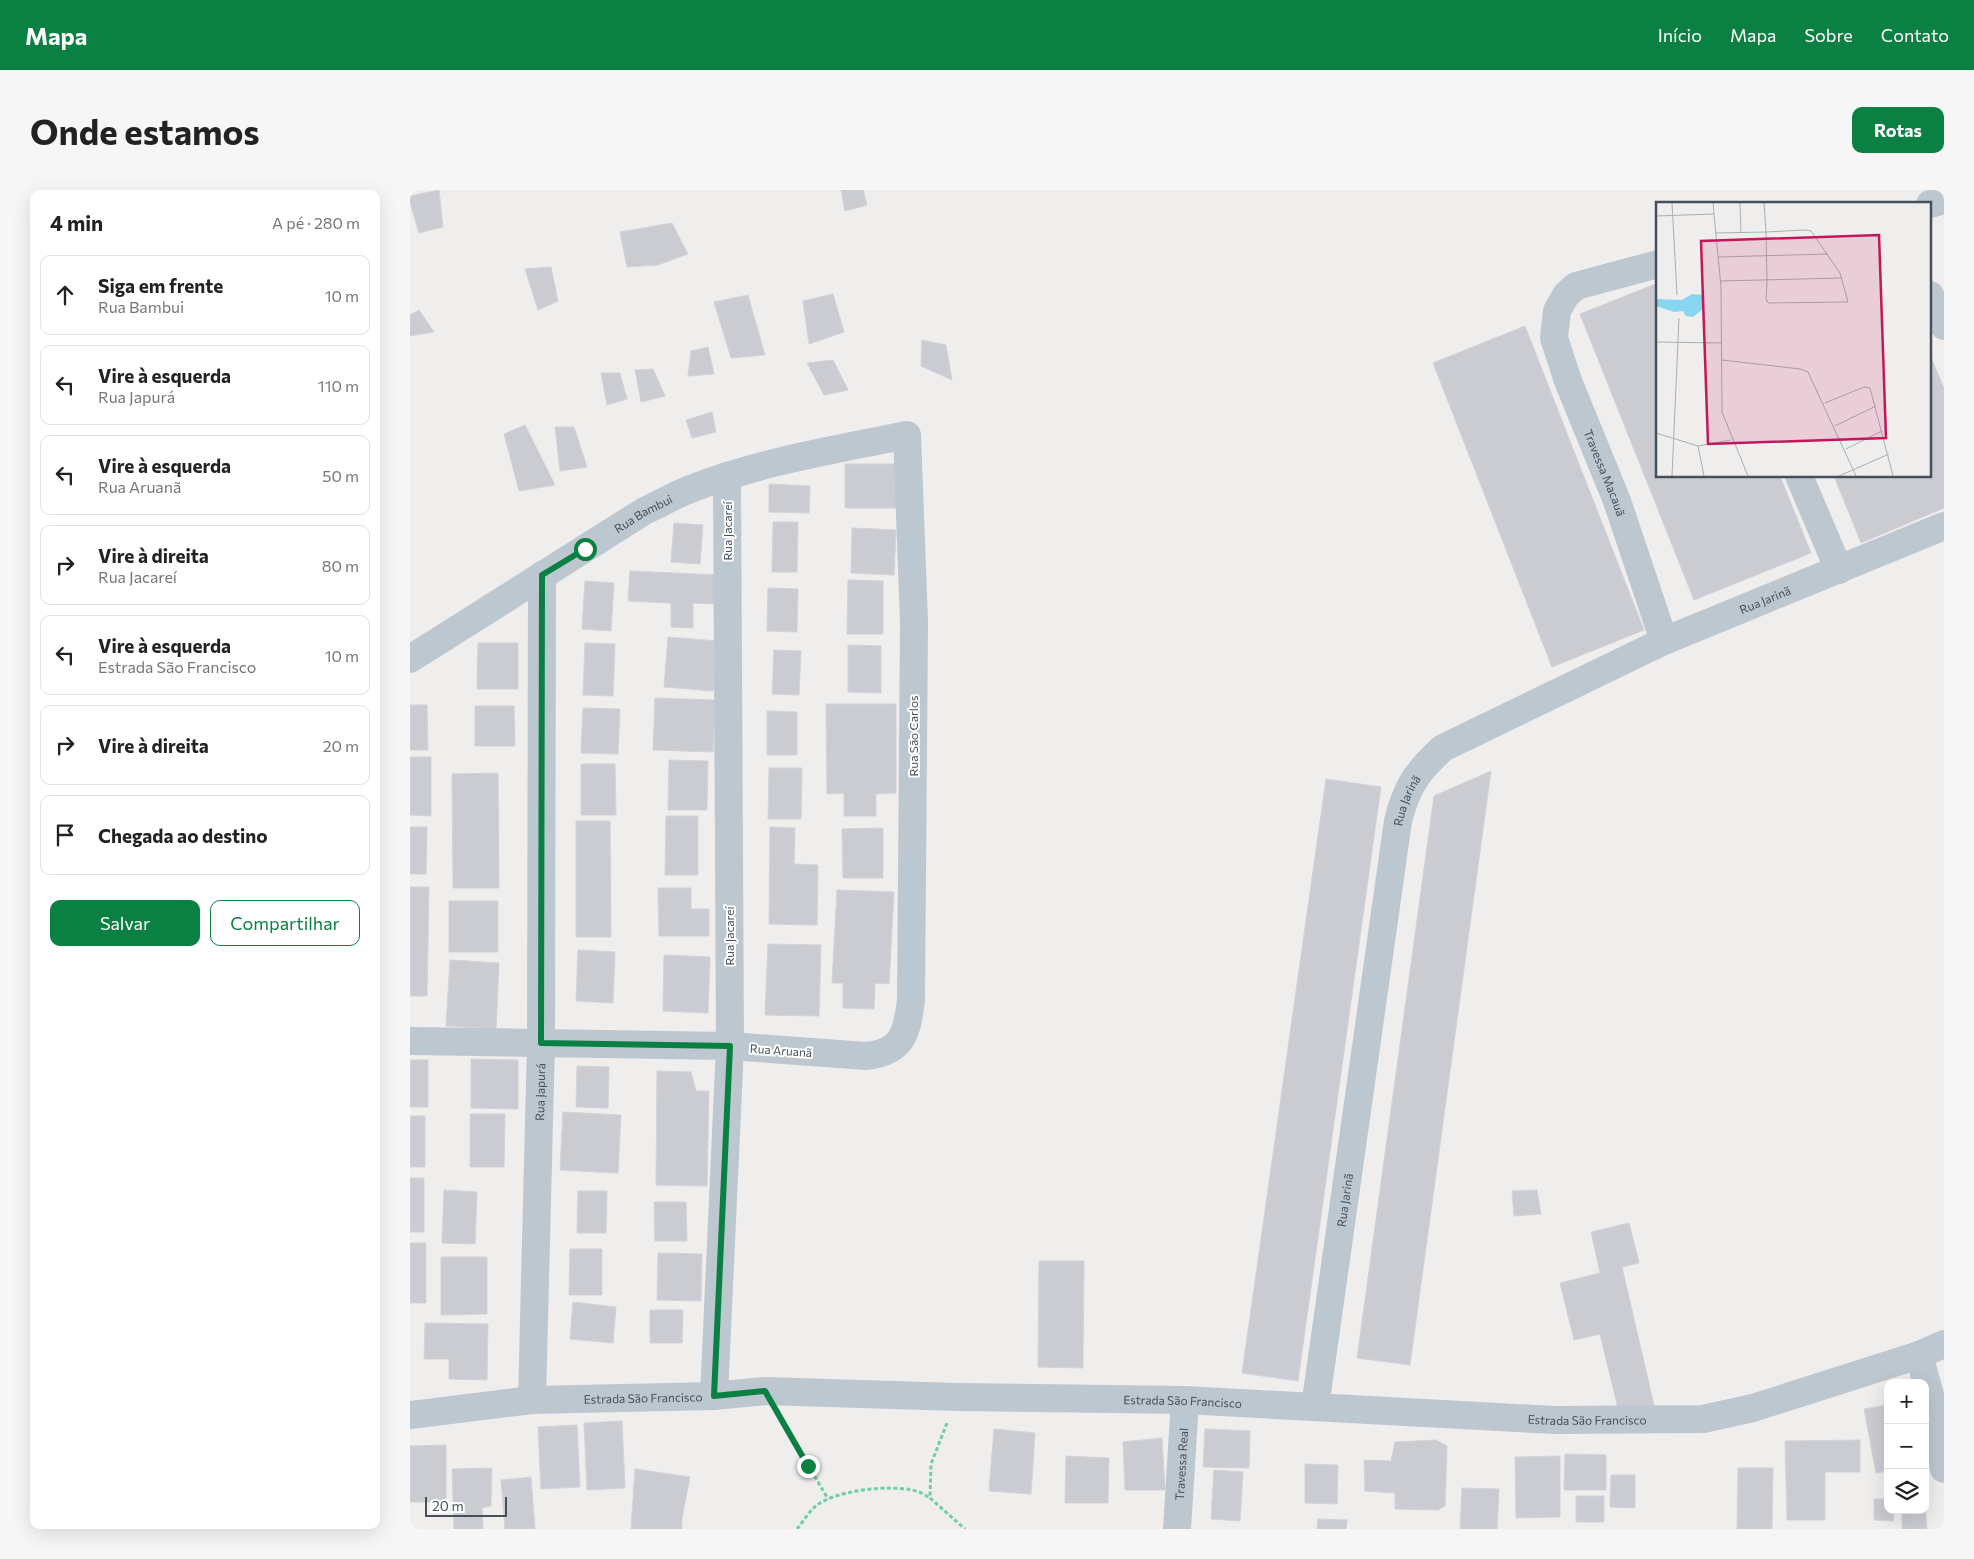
<!DOCTYPE html>
<html lang="pt">
<meta charset="utf-8">
<style>
body{margin:0;font-family:Commissioner,sans-serif;background:#f6f6f6;color:#222}
.controls{position:absolute;right:15px;bottom:15px;display:grid;overflow:hidden;border-radius:10px;box-shadow:0 5px 20px #0002}
.controls button{width:45px;height:45px;display:grid;place-items:center;padding:0;border:0;border-bottom:1px solid #e0e0e0;background:#fff;color:#222;font:25px sans-serif}
.scale{position:absolute;left:15px;bottom:12px;width:82px;box-sizing:border-box;padding-left:5px;border:2px solid #45505b;border-top:0;font-size:14px;line-height:18px;white-space:nowrap;color:#45505b;-webkit-text-stroke:4px #fff;paint-order:stroke}
.stop{position:absolute;width:15px;height:15px;margin:-11px;border:4px solid #0b8043;border-radius:50%;background:#fff}
.stop.end{background:#0b8043;border-color:#fff;box-shadow:0 1px 5px #0008}
.list{margin:0;padding:0;list-style:none}
h2{display:flex;justify-content:space-between;align-items:center;height:65px;margin:0;padding:0 20px;font-size:21px}
h2 small{font-size:16px;font-weight:400;color:#767676}
.list li{display:grid;grid-template-columns:32px 1fr auto;gap:15px;align-items:center;box-sizing:border-box;height:80px;margin:0 10px 10px;padding:0 10px;border:1px solid #e0e0e0;border-radius:10px}
.list b{display:block;font-size:19px;white-space:nowrap}
.list p{margin:0;font-size:16px;white-space:nowrap;color:#767676}
.list em{font-size:16px;font-style:normal;color:#767676}
.actions{display:flex;gap:10px;padding:15px 20px}
.actions a{flex:1;padding:11px 0;border:1px solid #0b8043;border-radius:10px;text-align:center;font-size:18px;color:#0b8043}
.actions .main{background:#0b8043;color:#fff}
.icon{flex:none;width:28px;height:28px;fill:none;stroke:currentColor;stroke-width:2;stroke-linecap:round;stroke-linejoin:round}
.map{position:relative;flex:none;width:1534px;height:1339px;overflow:hidden;border-radius:10px}
header{display:flex;align-items:center;gap:30px;box-sizing:border-box;height:70px;padding:0 25px;background:#0b8043;color:#fff}
header strong{font-size:24px}
nav{display:flex;gap:28px;margin-inline-start:auto;font-size:18px}
.intro{display:flex;align-items:center;justify-content:space-between;box-sizing:border-box;height:120px;padding:0 30px}
h1{margin:0;font-size:35px}
.button{padding:12px 22px;border-radius:10px;background:#0b8043;color:#fff;font-size:18px;font-weight:700}
main{display:flex;gap:30px;padding:0 30px}
aside{flex:1;background:#fff;border-radius:10px;box-shadow:0 5px 20px #0002}
.map>svg:first-child{display:block}
.building{fill:#caccd2;stroke:#d1d3d9}
.lines{fill:none;stroke-linecap:round;stroke-linejoin:round}
.path{stroke:#70cea1;stroke-width:3;stroke-dasharray:4 2.5;stroke-linecap:butt}
.minor{stroke:#bdc7d0;stroke-width:28}
.route{stroke:#0b8043;stroke-width:6}
.labels{text-anchor:middle;dominant-baseline:central;stroke-width:4;stroke-linejoin:round;paint-order:stroke}
.street-label{font-size:12px;fill:#45505b;stroke:#fff}
.inset-road{fill:none;stroke:#acaeb3;stroke-width:1}
.view{fill:#c2185b;fill-opacity:0.15;stroke:#c2185b;stroke-width:2.5}
.inset-edge{fill:none;stroke:#45505b;stroke-width:2.5}
</style>
<header>
<strong>Mapa</strong>
<nav><a>Início</a><a>Mapa</a><a>Sobre</a><a>Contato</a></nav>
</header>
<div class="intro"><h1>Onde estamos</h1><a class="button">Rotas</a></div>
<main>
<aside>
<h2>4 min<small>A pé · 280 m</small></h2>
<ul class="list">
<li><svg class="icon" aria-label="ahead" viewBox="0 0 24 24"><path d="M12 20V5M6 11l6-6 6 6"/></svg><div><b>Siga em frente</b><p>Rua Bambui</p></div><em>10 m</em></li>
<li><svg class="icon" aria-label="left" viewBox="0 0 24 24"><path d="M17 20v-9H6M10 6l-5 5 5 5"/></svg><div><b>Vire à esquerda</b><p>Rua Japurá</p></div><em>110 m</em></li>
<li><svg class="icon" aria-label="left" viewBox="0 0 24 24"><path d="M17 20v-9H6M10 6l-5 5 5 5"/></svg><div><b>Vire à esquerda</b><p>Rua Aruanã</p></div><em>50 m</em></li>
<li><svg class="icon" aria-label="right" viewBox="0 0 24 24"><path d="M7 20v-9h11M14 6l5 5-5 5"/></svg><div><b>Vire à direita</b><p>Rua Jacareí</p></div><em>80 m</em></li>
<li><svg class="icon" aria-label="left" viewBox="0 0 24 24"><path d="M17 20v-9H6M10 6l-5 5 5 5"/></svg><div><b>Vire à esquerda</b><p>Estrada São Francisco</p></div><em>10 m</em></li>
<li><svg class="icon" aria-label="right" viewBox="0 0 24 24"><path d="M7 20v-9h11M14 6l5 5-5 5"/></svg><div><b>Vire à direita</b></div><em>20 m</em></li>
<li><svg class="icon" aria-label="arrive" viewBox="0 0 24 24"><path d="M6 21V4h12l-3 4 3 4H6"/></svg><div><b>Chegada ao destino</b></div></li>
</ul>
<div class="actions"><a class="main">Salvar</a><a>Compartilhar</a></div>
</aside>
<div class="map">
<svg width="1534" height="1339" viewBox="0 0 1534 1339">
<rect width="100%" height="100%" fill="#f0eded"/>
<path class="building" d="M 29,0 L 33,37 L 9,43 L 0,13 L 0,6 Z
M 431,0 L 453,0 L 457,15 L 435,21 Z
M 262,33 L 278,64 L 248,75 L 217,77 L 210,42 Z
M 141,77 L 148,111 L 128,120 L 115,79 Z
M 1248,93 L 1248,286 L 1370,286 L 1401,363 L 1284,410 L 1170,124 Z
M 423,104 L 434,142 L 399,154 L 393,111 Z
M 338,105 L 355,165 L 321,168 L 304,112 Z
M 9,120 L 24,142 L 0,146 L 0,125 Z
M 1115,136 L 1234,440 L 1142,477 L 1023,173 Z
M 512,150 L 536,155 L 542,190 L 511,176 Z
M 298,157 L 304,184 L 278,186 L 281,161 Z
M 1520,165 L 1534,198 L 1534,318 L 1451,353 L 1424,286 L 1520,286 Z
M 423,170 L 438,200 L 414,205 L 397,173 Z
M 243,179 L 255,206 L 231,212 L 225,180 Z
M 191,183 L 210,183 L 217,209 L 197,215 Z
M 302,222 L 306,242 L 282,248 L 276,230 Z
M 115,235 L 145,295 L 109,301 L 94,244 Z
M 145,237 L 164,237 L 177,277 L 150,281 Z
M 435,274 L 487,274 L 487,318 L 435,318 Z
M 359,294 L 400,296 L 399,323 L 359,322 Z
M 363,332 L 388,332 L 387,382 L 362,382 Z
M 264,333 L 293,335 L 290,374 L 261,372 Z
M 442,338 L 486,340 L 484,385 L 441,383 Z
M 220,381 L 308,385 L 306,414 L 283,413 L 283,438 L 261,437 L 261,413 L 218,411 Z
M 438,390 L 473,391 L 473,444 L 437,444 Z
M 175,391 L 204,393 L 201,441 L 172,439 Z
M 358,398 L 388,399 L 387,442 L 357,441 Z
M 258,447 L 307,451 L 303,501 L 254,497 Z
M 68,453 L 108,453 L 108,499 L 67,499 Z
M 175,453 L 205,454 L 203,506 L 173,505 Z
M 438,455 L 471,456 L 471,503 L 438,502 Z
M 364,460 L 391,461 L 389,505 L 362,504 Z
M 245,508 L 305,510 L 303,562 L 243,560 Z
M 416,514 L 486,514 L 486,603 L 466,604 L 466,626 L 434,626 L 434,603 L 417,604 Z
M 0,515 L 17,515 L 18,560 L 0,560 Z
M 65,516 L 104,516 L 105,556 L 65,556 Z
M 173,518 L 210,519 L 208,564 L 171,563 Z
M 357,521 L 387,522 L 387,565 L 357,565 Z
M 0,567 L 21,567 L 21,626 L 0,625 Z
M 259,570 L 298,571 L 297,620 L 258,620 Z
M 171,574 L 205,574 L 206,625 L 171,625 Z
M 359,578 L 392,578 L 391,629 L 358,629 Z
M 1081,581 L 1000,1175 L 947,1168 L 1024,606 Z
M 88,583 L 89,698 L 43,698 L 42,584 Z
M 916,589 L 971,597 L 888,1191 L 832,1183 Z
M 256,626 L 288,626 L 288,685 L 255,685 Z
M 166,631 L 200,631 L 201,747 L 166,747 Z
M 0,637 L 17,637 L 16,684 L 0,684 Z
M 360,637 L 385,638 L 384,674 L 408,675 L 407,735 L 359,734 Z
M 473,638 L 473,688 L 433,688 L 432,639 Z
M 0,697 L 19,697 L 17,806 L 0,806 Z
M 248,698 L 281,698 L 281,719 L 299,719 L 299,746 L 249,746 Z
M 427,700 L 484,702 L 479,794 L 465,793 L 464,819 L 433,818 L 433,793 L 422,793 Z
M 39,711 L 88,711 L 88,762 L 39,762 Z
M 358,754 L 411,755 L 409,826 L 355,825 Z
M 168,760 L 205,762 L 203,813 L 166,811 Z
M 254,765 L 300,767 L 298,823 L 253,821 Z
M 40,770 L 89,773 L 86,839 L 36,836 Z
M 61,869 L 108,870 L 108,919 L 61,918 Z
M 0,870 L 18,870 L 18,917 L 0,917 Z
M 167,876 L 199,877 L 198,918 L 166,917 Z
M 247,881 L 281,882 L 286,901 L 299,901 L 297,996 L 246,995 Z
M 153,922 L 211,925 L 208,983 L 150,980 Z
M 60,924 L 95,924 L 94,977 L 60,977 Z
M 0,926 L 15,926 L 15,977 L 0,977 Z
M 0,988 L 14,988 L 14,1042 L 0,1042 Z
M 34,1000 L 67,1002 L 65,1054 L 32,1053 Z
M 1127,1000 L 1131,1024 L 1104,1026 L 1102,1001 Z
M 168,1001 L 197,1001 L 196,1043 L 167,1043 Z
M 244,1012 L 276,1012 L 277,1051 L 245,1051 Z
M 1219,1033 L 1229,1073 L 1212,1077 L 1244,1215 L 1209,1223 L 1190,1144 L 1164,1150 L 1150,1093 L 1190,1083 L 1181,1042 Z
M 0,1053 L 16,1053 L 16,1113 L 0,1113 Z
M 160,1059 L 192,1059 L 192,1105 L 159,1105 Z
M 248,1063 L 292,1064 L 291,1111 L 247,1110 Z
M 31,1067 L 77,1067 L 77,1124 L 31,1125 Z
M 629,1071 L 674,1071 L 673,1178 L 628,1177 Z
M 163,1112 L 206,1117 L 203,1153 L 160,1149 Z
M 240,1120 L 273,1120 L 272,1153 L 240,1153 Z
M 15,1133 L 78,1134 L 77,1190 L 39,1189 L 39,1169 L 14,1169 Z
M 1478,1215 L 1478,1281 L 1466,1283 L 1454,1219 Z
M 212,1231 L 215,1298 L 177,1300 L 174,1233 Z
M 167,1235 L 170,1297 L 131,1299 L 128,1237 Z
M 584,1239 L 625,1243 L 621,1304 L 579,1301 Z
M 795,1239 L 840,1241 L 839,1278 L 793,1277 Z
M 752,1248 L 755,1300 L 715,1300 L 713,1252 Z
M 1026,1250 L 1037,1256 L 1035,1316 L 1028,1320 L 985,1319 L 985,1303 L 955,1301 L 954,1270 L 981,1271 L 985,1252 Z
M 1450,1250 L 1450,1282 L 1415,1282 L 1415,1330 L 1377,1330 L 1375,1251 Z
M 36,1255 L 36,1312 L 0,1312 L 0,1256 Z
M 1155,1264 L 1196,1265 L 1196,1300 L 1154,1300 Z
M 656,1266 L 699,1268 L 698,1313 L 655,1313 Z
M 1150,1266 L 1150,1327 L 1106,1328 L 1105,1267 Z
M 895,1274 L 928,1275 L 927,1314 L 895,1313 Z
M 82,1278 L 81,1316 L 72,1318 L 73,1339 L 44,1339 L 42,1279 Z
M 1328,1278 L 1363,1278 L 1362,1339 L 1327,1339 Z
M 225,1279 L 280,1287 L 272,1328 L 272,1339 L 221,1339 Z
M 804,1280 L 833,1282 L 830,1331 L 801,1329 Z
M 1201,1285 L 1225,1285 L 1225,1318 L 1200,1317 Z
M 121,1287 L 125,1339 L 95,1339 L 91,1290 Z
M 1052,1298 L 1089,1299 L 1087,1339 L 1050,1339 Z
M 1166,1306 L 1194,1306 L 1194,1332 L 1166,1332 Z
M 1464,1309 L 1478,1309 L 1478,1320 L 1484,1320 L 1483,1331 L 1464,1330 Z
M 1515,1313 L 1517,1339 L 1492,1339 L 1492,1320 L 1515,1320 Z
M 908,1329 L 937,1330 L 936,1339 L 907,1339 Z"/>
<g class="lines">
<path class="path" d="M 372,1230 L 418,1309
M 537,1233 L 521,1274 L 520,1308 L 555,1339
M 387,1339 C 393,1332 399,1321 407,1315 C 428,1300 477,1295 502,1300 C 509,1301 515,1305 520,1308"/>
<g class="minor">
<path d="M 1520,14 L 1534,10"/>
<path id="s1" d="M 1248,74 L 1166,96 L 1156,105 L 1147,121 L 1144,148 L 1158,191 L 1207,311 L 1254,451"/>
<path d="M 1520,105 L 1534,136"/>
<path d="M 1389,286 L 1429,380"/>
<path id="s2" d="M 0,469 L 236,320 C 250,314 263,306 278,300 C 348,272 423,260 497,245 L 504,432 L 501,810 C 497,843 493,862 456,866 L 320,856 L 0,851"/>
<path d="M 1509,1165 L 1525,1223 L 1534,1279"/>
<path d="M 304,1206 L 320,856 L 317,286"/>
<path id="s3" d="M 122,1210 L 131,853 L 132,385"/>
<path id="s4" d="M 905,1217 L 988,631 C 996,598 1007,581 1033,558 L 1254,451 L 1534,336"/>
<path id="s5" d="M 0,1225 L 122,1210 L 304,1206 L 355,1201 L 547,1207 L 775,1210 L 1144,1230 L 1293,1229 L 1343,1218 L 1509,1165 L 1534,1154"/>
<path id="s6" d="M 767,1339 L 775,1210"/>
</g>
</g>
<g class="lines">
<path class="route" d="M 175,359 L 132,385 L 131,853 L 320,856 L 304,1206 L 355,1201 L 398,1276"/>
</g>
<g class="labels">
<g class="street-label">
<text stroke="none"><textPath href="#s1" startOffset="288">Travessa Macauã</textPath></text>
<text stroke="none"><textPath href="#s2" startOffset="275">Rua Bambui</textPath></text>
<text transform="translate(317 341) rotate(-90)">Rua Jacareí</text>
<text stroke="none"><textPath href="#s4" startOffset="1034">Rua Jarinã</textPath></text>
<text transform="translate(503 546) rotate(-90)">Rua São Carlos</text>
<text stroke="none"><textPath href="#s4" startOffset="614">Rua Jarinã</textPath></text>
<text transform="translate(319 746) rotate(-90)">Rua Jacareí</text>
<text transform="translate(371 860) rotate(4)">Rua Aruanã</text>
<text stroke="none"><textPath href="#s3" startOffset="308">Rua Japurá</textPath></text>
<text stroke="none"><textPath href="#s4" startOffset="209">Rua Jarinã</textPath></text>
<text stroke="none"><textPath href="#s5" startOffset="234">Estrada São Francisco</textPath></text>
<text stroke="none"><textPath href="#s5" startOffset="774">Estrada São Francisco</textPath></text>
<text stroke="none"><textPath href="#s5" startOffset="1179">Estrada São Francisco</textPath></text>
<text stroke="none"><textPath href="#s6" startOffset="65">Travessa Real</textPath></text>
</g>
</g>
<g transform="translate(1246 12)">
<rect width="275" height="275" fill="#f0eded"/>
<path d="M 36,92 L 47,93 L 47,107 L 37,115 L 30,114 L 27,109 L 18,110 L 0,104 L 0,97 L 26,98 Z" fill="#85d6ee"/>
<path class="inset-road" d="M 16,1 L 21,93M 57,1 L 65,85 L 66,210 L 92,274M 84,1 L 85,30M 0,14 L 58,12M 59,31 L 110,30 L 149,28 L 155,29 L 184,71 L 192,100 L 112,101 L 110,97 L 111,79 L 110,30 L 108,1M 63,55 L 172,52M 64,79 L 186,76M 0,140 L 66,141M 66,158 L 144,167 L 152,170 L 200,274M 169,201 L 208,185 L 214,186 L 237,274M 179,224 L 220,204M 0,231 L 42,244 L 75,238M 42,244 L 48,274M 190,247 L 226,229M 16,274 L 23,116M 183,274 L 233,252"/>
<path class="view" d="M 223,33 L 230,236 L 52,242 L 45,39 Z"/>
<rect width="275" height="275" class="inset-edge"/>
</g>
</svg>
<div class="controls">
<button>+</button>
<button>−</button>
<button><svg class="icon" aria-label="layers" viewBox="0 0 24 24"><path d="M12 4l9 5-9 5-9-5zM3 14l9 5 9-5"/></svg></button>
</div>
<div class="scale">20 m</div>
<div class="stop" style="left:175px;top:359px"></div>
<div class="stop end" style="left:398px;top:1276px"></div>
</div>
</main>
